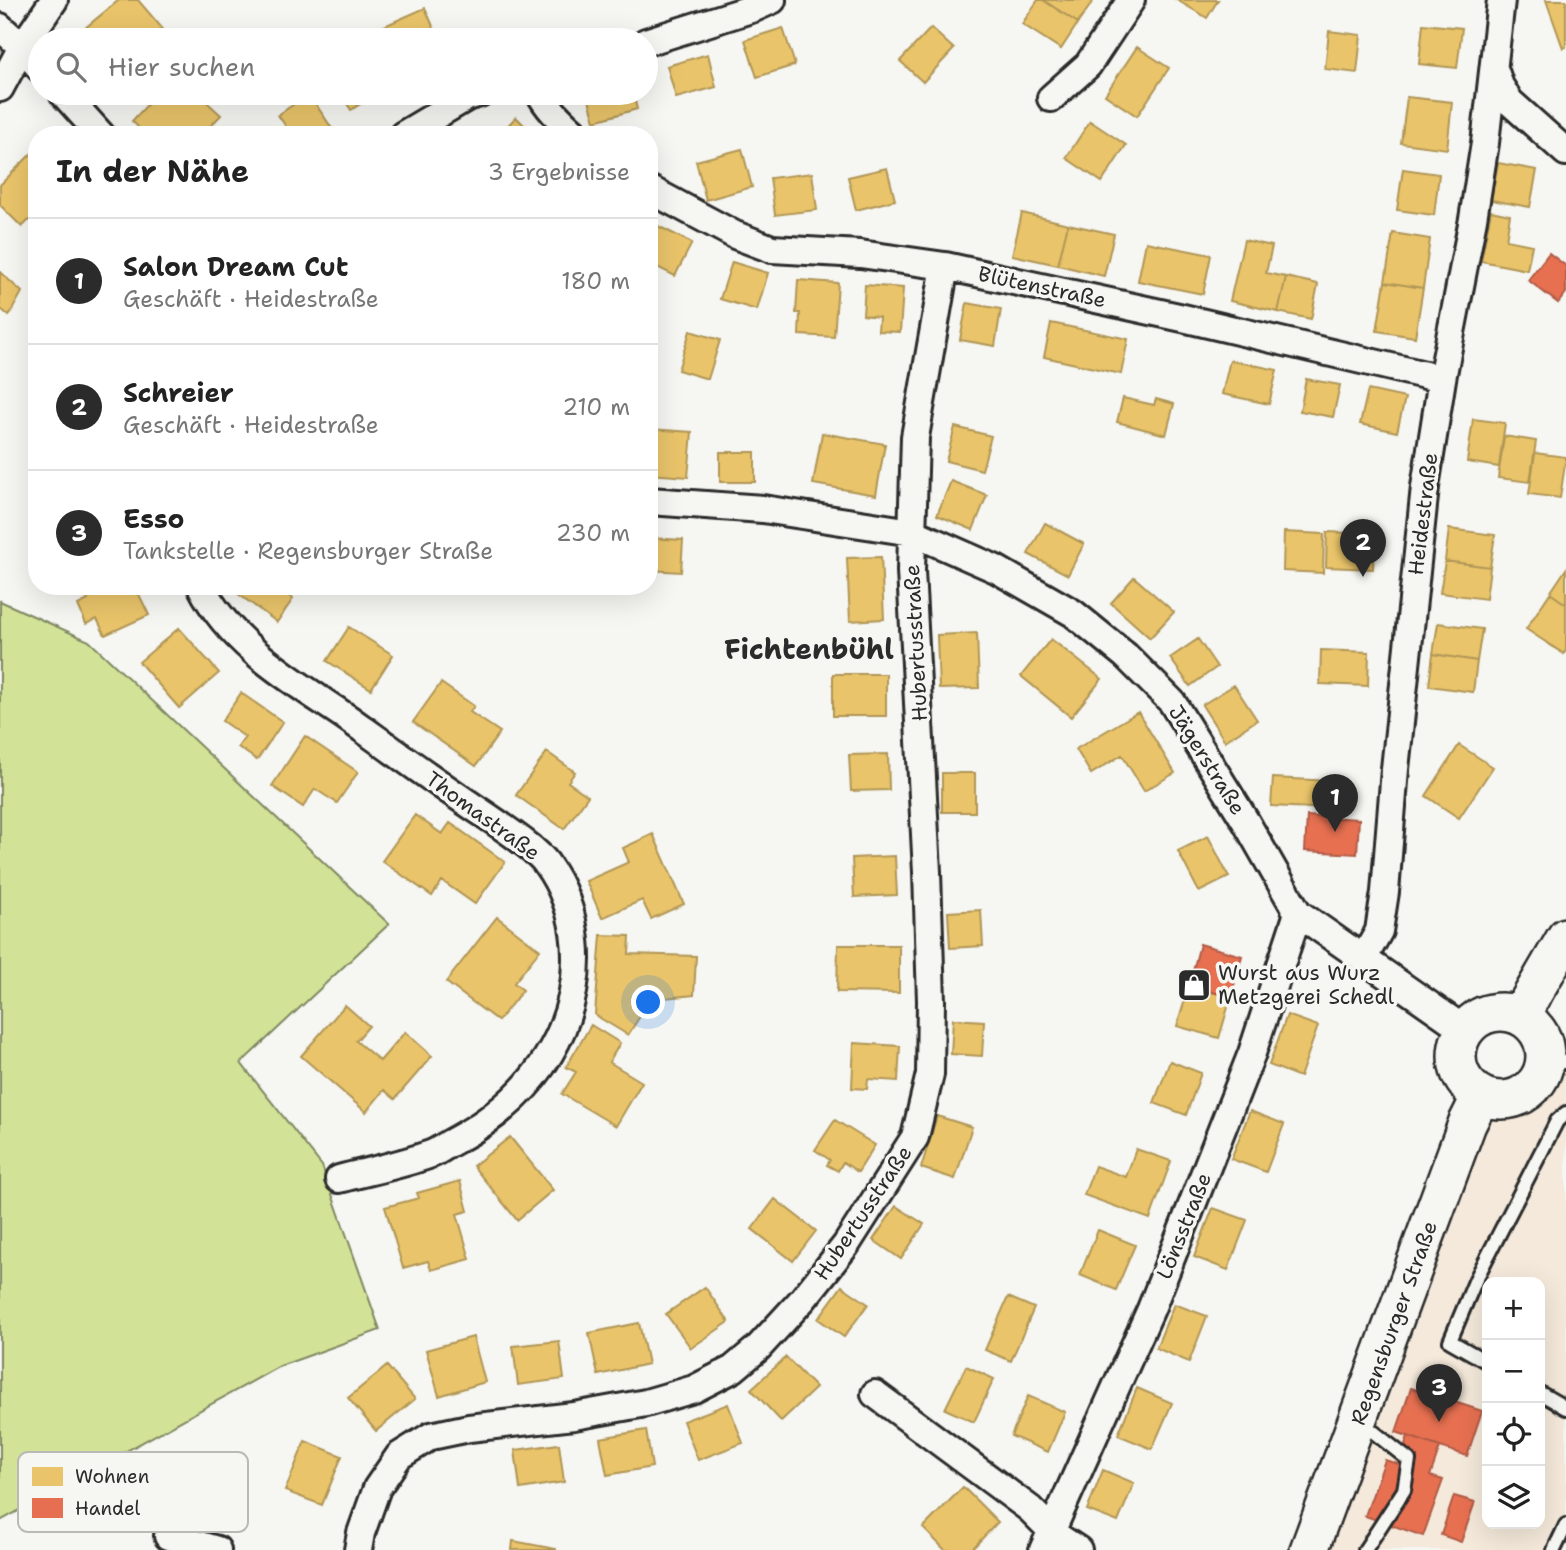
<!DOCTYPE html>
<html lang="de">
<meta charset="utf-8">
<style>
body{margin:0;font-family:"Shantell Sans",sans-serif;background:#f2f2f2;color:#222}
.controls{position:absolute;right:21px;bottom:21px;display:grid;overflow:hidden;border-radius:14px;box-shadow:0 7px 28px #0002}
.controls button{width:63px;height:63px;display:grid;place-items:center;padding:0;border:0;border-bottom:2px solid #e0e0e0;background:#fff;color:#222;font:35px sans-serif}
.you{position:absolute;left:649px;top:1003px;width:24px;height:24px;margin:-18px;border:5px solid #fff;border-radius:50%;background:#1a73e8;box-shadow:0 0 0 10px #1a73e833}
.badge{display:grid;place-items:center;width:46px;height:46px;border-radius:50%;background:#2b2b2b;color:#fff;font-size:23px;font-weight:700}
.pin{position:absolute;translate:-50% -58px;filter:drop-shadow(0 2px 4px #0008)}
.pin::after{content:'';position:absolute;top:37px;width:24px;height:21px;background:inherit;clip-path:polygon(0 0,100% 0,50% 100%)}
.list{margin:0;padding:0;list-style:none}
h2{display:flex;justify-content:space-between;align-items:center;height:91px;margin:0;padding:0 28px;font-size:30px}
h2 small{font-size:23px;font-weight:400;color:#767676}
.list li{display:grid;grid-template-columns:46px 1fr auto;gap:21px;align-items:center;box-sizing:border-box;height:126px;padding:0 28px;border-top:2px solid #e0e0e0}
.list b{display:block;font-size:26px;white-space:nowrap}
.list p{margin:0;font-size:23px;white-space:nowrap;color:#767676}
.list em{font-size:23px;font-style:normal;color:#767676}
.icon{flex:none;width:38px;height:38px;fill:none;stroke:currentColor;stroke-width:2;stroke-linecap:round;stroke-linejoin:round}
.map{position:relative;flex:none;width:1566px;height:1550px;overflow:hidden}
.search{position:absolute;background:#fff;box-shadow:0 7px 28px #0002;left:28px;top:28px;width:630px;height:77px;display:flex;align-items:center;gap:18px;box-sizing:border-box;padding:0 24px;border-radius:38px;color:#767676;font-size:26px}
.panel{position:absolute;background:#fff;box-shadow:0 7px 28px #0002;left:28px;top:126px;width:630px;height:469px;border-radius:28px}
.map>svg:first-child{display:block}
.built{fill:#f4e9da;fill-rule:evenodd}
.green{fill:#d2e397;stroke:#7e8761;stroke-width:2}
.homes{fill:#e9c46a;stroke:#b09657;stroke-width:2}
.shops{fill:#e76f51;stroke:#af5b46;stroke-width:2}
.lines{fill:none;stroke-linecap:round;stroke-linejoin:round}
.lane-casing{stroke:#2b2b2b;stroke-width:18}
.street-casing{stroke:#2b2b2b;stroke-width:32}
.secondary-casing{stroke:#2b2b2b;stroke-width:42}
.lane{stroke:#f6f6f2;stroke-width:12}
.street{stroke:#f6f6f2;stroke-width:26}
.secondary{stroke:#f6f6f2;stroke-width:37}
.labels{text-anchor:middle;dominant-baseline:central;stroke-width:7;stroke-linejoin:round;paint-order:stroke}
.street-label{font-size:21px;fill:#2b2b2b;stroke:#f6f6f2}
.poi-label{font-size:21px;fill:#2b2b2b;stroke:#f6f6f2;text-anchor:start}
.district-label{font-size:28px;font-weight:bold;fill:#2b2b2b;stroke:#f6f6f2}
.key{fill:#f6f6f2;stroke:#b9b9b6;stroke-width:2}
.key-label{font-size:19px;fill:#2b2b2b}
</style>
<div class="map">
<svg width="1566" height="1550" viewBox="0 0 1566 1550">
<rect width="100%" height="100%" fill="#f6f6f2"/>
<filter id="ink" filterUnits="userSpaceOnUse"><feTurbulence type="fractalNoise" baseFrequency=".0143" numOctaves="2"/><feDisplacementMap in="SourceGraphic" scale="14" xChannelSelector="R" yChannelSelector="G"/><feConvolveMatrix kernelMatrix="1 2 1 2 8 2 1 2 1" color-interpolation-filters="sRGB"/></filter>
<g filter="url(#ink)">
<path class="built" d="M 1545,1061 L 1566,1062 L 1566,1550 L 1309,1550 L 1495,1101 L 1508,1100 L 1522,1096 L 1533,1088 L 1541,1076 ZM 1487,1282 L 1540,1282 L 1540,1524 L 1487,1524 Z"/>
<path class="green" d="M 0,601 L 89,641 L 389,924 L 241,1063 L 322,1166 L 380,1330 L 280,1366 L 0,1521 Z"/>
<path class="homes" d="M 119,0 L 138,0 L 162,28 L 147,40 L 93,40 L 84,29 Z
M 1038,0 L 1043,0 L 1078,23 L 1061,49 L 1022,24 Z
M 1043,0 L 1094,0 L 1078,23 Z
M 1177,0 L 1218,0 L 1207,18 Z
M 1546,0 L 1566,0 L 1566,47 L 1563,48 Z
M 425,8 L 439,40 L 388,40 L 382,27 Z
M 1423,24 L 1462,28 L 1457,68 L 1419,64 Z
M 783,28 L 795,65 L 757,77 L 745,40 Z
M 931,28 L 954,49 L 923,82 L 900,61 Z
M 1329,31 L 1361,35 L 1357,73 L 1325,69 Z
M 1137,47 L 1169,68 L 1137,116 L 1105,95 Z
M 708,54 L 716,87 L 676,98 L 667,66 Z
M 158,93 L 197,93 L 221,115 L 202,135 L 192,135 L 190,132 L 187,135 L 146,135 L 132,121 Z
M 340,93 L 378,93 L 351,110 Z
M 587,93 L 633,93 L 637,109 L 595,121 Z
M 309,94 L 331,127 L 319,135 L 292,135 L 278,115 Z
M 1407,97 L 1452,102 L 1447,149 L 1401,143 Z
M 516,117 L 534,135 L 499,135 Z
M 1090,121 L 1126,145 L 1102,182 L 1066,158 Z
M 37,148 L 37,212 L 22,227 L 0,205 L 0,185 Z
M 742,149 L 752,187 L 706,200 L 696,161 Z
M 1498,163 L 1537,170 L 1530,207 L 1491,200 Z
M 887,168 L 895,200 L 856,210 L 848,177 Z
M 1403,169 L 1439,174 L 1434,215 L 1397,210 Z
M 812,173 L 817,210 L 775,215 L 770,178 Z
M 1491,211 L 1510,215 L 1506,240 L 1532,245 L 1527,270 L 1481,261 Z
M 1022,213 L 1068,224 L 1058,265 L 1012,255 Z
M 654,224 L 692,243 L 675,276 L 649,263 L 649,234 Z
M 1068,224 L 1114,234 L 1104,276 L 1058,265 Z
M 1393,233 L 1430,239 L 1423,288 L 1385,282 Z
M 1244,240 L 1272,246 L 1266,273 L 1286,277 L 1278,312 L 1230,301 Z
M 1146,242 L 1211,255 L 1203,294 L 1138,281 Z
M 732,262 L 768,273 L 757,310 L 720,299 Z
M 0,272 L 22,292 L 9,316 L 0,308 Z
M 1286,277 L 1318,284 L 1311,319 L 1278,312 Z
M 798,280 L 838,283 L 834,337 L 799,335 L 800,313 L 796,313 Z
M 1385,282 L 1423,288 L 1415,337 L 1377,331 Z
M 865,285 L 903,288 L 900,332 L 878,331 L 879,317 L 863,315 Z
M 967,303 L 1001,309 L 995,346 L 960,340 Z
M 1051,323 L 1128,339 L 1121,374 L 1044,357 Z
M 690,331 L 720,340 L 708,379 L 678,370 Z
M 1230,360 L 1277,370 L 1269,404 L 1222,394 Z
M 1306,379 L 1340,385 L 1333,417 L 1300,411 Z
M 1368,390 L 1405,398 L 1397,432 L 1360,424 Z
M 1123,398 L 1154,405 L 1156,399 L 1174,404 L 1166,435 L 1117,422 Z
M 1473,419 L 1505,423 L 1499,467 L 1467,462 Z
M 955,427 L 991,436 L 982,470 L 946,461 Z
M 649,429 L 692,432 L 688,477 L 649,474 Z
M 822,433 L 885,444 L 876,495 L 813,484 Z
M 1504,436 L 1536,441 L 1530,482 L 1498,478 Z
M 720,452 L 755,452 L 755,482 L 720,482 Z
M 1535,453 L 1566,457 L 1560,498 L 1529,494 Z
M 951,481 L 987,495 L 973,530 L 937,515 Z
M 1045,523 L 1084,544 L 1068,575 L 1028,554 Z
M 1449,529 L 1495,535 L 1490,567 L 1445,561 Z
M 1284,532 L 1324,534 L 1323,573 L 1283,571 Z
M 1327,532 L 1375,534 L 1373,569 L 1326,567 Z
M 649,538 L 683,540 L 681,572 L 649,570 Z
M 881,557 L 884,619 L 850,621 L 847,558 Z
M 1445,561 L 1490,567 L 1486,599 L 1440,593 Z
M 1566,569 L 1566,604 L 1550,593 Z
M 1134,577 L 1174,612 L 1150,638 L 1111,603 Z
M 81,586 L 135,586 L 149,615 L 105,635 L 97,619 L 86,624 L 78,605 L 88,600 Z
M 237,586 L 276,586 L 293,599 L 277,622 L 234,591 Z
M 1550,593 L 1566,604 L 1566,650 L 1564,654 L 1526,629 Z
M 1438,623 L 1482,629 L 1477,661 L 1433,654 Z
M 349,627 L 393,655 L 371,689 L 327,661 Z
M 179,628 L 219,673 L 179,708 L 139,662 Z
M 977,633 L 979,688 L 939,689 L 937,635 Z
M 1051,639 L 1102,679 L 1071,717 L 1021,676 Z
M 1198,639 L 1217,667 L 1190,686 L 1170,658 Z
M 1321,650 L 1369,652 L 1368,686 L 1320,684 Z
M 1433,654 L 1477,661 L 1473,692 L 1429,686 Z
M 833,674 L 886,674 L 886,716 L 833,716 Z
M 441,683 L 474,706 L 470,712 L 500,732 L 476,766 L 413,722 Z
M 1234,685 L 1257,720 L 1225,741 L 1202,705 Z
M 241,693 L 283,722 L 257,760 L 238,747 L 245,737 L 222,721 Z
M 1138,712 L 1175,773 L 1144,791 L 1122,755 L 1091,774 L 1076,749 Z
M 305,736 L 358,772 L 337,803 L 315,789 L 303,807 L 272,786 Z
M 1459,745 L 1493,767 L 1459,818 L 1426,796 Z
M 547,752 L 575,772 L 568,782 L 588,796 L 564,829 L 516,795 Z
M 888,754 L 889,790 L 851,791 L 849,755 Z
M 942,773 L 975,773 L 975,812 L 942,812 Z
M 1273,778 L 1332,781 L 1331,809 L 1271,806 Z
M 415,815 L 442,834 L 450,823 L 505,862 L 475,904 L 442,881 L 432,896 L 382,861 Z
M 653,834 L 684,904 L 651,919 L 642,900 L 602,918 L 586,881 L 629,862 L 623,848 Z
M 1208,836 L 1229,877 L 1199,892 L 1178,851 Z
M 895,856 L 897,895 L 854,897 L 852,858 Z
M 981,910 L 983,946 L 950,948 L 948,912 Z
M 497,917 L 540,950 L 514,983 L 523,990 L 498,1021 L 446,982 Z
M 601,935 L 630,936 L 629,954 L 696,956 L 694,995 L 664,998 L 646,1007 L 628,1035 L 595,1015 Z
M 838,945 L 899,945 L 899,993 L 837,992 Z
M 1189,986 L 1231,997 L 1219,1038 L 1177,1026 Z
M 345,1005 L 369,1026 L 356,1041 L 380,1061 L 405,1032 L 432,1056 L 395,1099 L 384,1090 L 366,1112 L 301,1056 Z
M 1287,1015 L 1318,1026 L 1300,1077 L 1269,1065 Z
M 953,1019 L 984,1021 L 982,1056 L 951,1054 Z
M 591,1025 L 620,1043 L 609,1062 L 642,1082 L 616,1126 L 562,1094 L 576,1072 L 566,1067 Z
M 854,1043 L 900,1046 L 898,1081 L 868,1079 L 867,1089 L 852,1088 Z
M 1170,1061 L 1201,1073 L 1186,1115 L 1154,1103 Z
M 1250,1111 L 1284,1124 L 1266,1172 L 1231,1159 Z
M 937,1116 L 972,1127 L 955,1179 L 921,1168 Z
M 835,1120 L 875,1145 L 858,1172 L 843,1162 L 838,1171 L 827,1165 L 830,1160 L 815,1150 Z
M 510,1137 L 553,1190 L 517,1220 L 473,1166 Z
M 1136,1149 L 1171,1161 L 1150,1219 L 1084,1195 L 1095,1166 L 1126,1177 Z
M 460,1181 L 468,1211 L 457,1214 L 470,1259 L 431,1270 L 428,1261 L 403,1268 L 385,1207 L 419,1198 L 417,1193 Z
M 775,1199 L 816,1231 L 793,1261 L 752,1229 Z
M 896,1206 L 924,1224 L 901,1259 L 873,1240 Z
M 1213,1208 L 1247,1220 L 1228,1270 L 1194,1257 Z
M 1098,1230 L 1135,1245 L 1116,1290 L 1080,1275 Z
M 842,1286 L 868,1304 L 844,1337 L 818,1319 Z
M 705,1287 L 729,1322 L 691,1348 L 666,1314 Z
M 1008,1297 L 1034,1308 L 1011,1361 L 985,1350 Z
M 1174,1304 L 1207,1316 L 1189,1362 L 1156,1348 Z
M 639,1323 L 648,1364 L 598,1375 L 589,1333 Z
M 473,1337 L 485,1382 L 439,1396 L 426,1350 Z
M 559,1341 L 564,1379 L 518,1385 L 513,1346 Z
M 786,1357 L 816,1388 L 781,1421 L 751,1389 Z
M 387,1366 L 415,1399 L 376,1431 L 348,1398 Z
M 966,1366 L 994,1379 L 974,1422 L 945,1409 Z
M 1137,1388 L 1172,1403 L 1152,1449 L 1118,1435 Z
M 1028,1396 L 1065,1412 L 1048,1452 L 1011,1436 Z
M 728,1404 L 743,1443 L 698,1460 L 683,1421 Z
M 646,1430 L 652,1467 L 607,1475 L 600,1438 Z
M 305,1441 L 342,1456 L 322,1505 L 285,1491 Z
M 559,1444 L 564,1482 L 520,1489 L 515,1450 Z
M 1103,1470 L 1134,1483 L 1118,1522 L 1087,1510 Z
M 963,1487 L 998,1522 L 971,1550 L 945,1550 L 923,1528 Z
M 513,1541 L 556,1549 L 556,1550 L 512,1550 Z"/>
<path class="shops" d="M 1549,253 L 1566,266 L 1566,293 L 1558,303 L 1528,280 Z
M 1307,816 L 1359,819 L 1357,854 L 1305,851 Z
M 1200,944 L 1242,956 L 1231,997 L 1189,986 Z
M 1411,1388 L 1482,1411 L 1467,1456 L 1396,1432 Z
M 1408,1436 L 1440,1447 L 1430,1476 L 1443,1480 L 1423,1536 L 1365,1516 L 1385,1460 L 1398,1464 Z
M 1454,1496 L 1475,1502 L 1461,1542 L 1441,1535 Z"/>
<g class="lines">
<g class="lane-casing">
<path id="lane" d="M 1545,1061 L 1566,1062
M 1487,1362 L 1450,1341 L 1476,1279 L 1557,1121 L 1566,1113
M 1540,1393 L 1566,1408
M 1361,1422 L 1409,1460 L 1404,1490 L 1365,1550
M 1554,1550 L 1566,1525"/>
</g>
<g class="street-casing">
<path id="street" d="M 0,27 L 22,47 L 40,68
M 646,42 L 754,8 L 772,0
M 1494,68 L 1500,86 L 1510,102 L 1566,152
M 0,88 L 22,47 L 54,0
M 63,93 L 101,135
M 540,93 C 548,109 563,123 577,135
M 1051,98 L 1088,65 L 1131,0
M 403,135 L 467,97 L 480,93
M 649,189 L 735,235 L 772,249 L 860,254 L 945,266 L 1183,318 L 1442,379
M 649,501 L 763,509 L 912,532 L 996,569 L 1073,613 L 1126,656 L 1172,702 L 1246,822 L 1298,913 L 1465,1030
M 201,586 C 232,647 295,682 349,719 C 388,747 426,775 466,802 C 488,817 510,831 531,848 C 536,853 542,857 546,863 C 581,911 584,975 562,1029 C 541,1079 502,1115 454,1141 C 446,1145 439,1151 431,1154 C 401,1165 369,1171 339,1179
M 1361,957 L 1370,947 L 1379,931 L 1385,892 L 1395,769 L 1425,487 L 1442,379 L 1473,219 L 1485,143 L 1501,0
M 875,1394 L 1030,1509 L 1058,1537 L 1078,1550
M 168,1536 L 217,1550
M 358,1550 L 361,1533 L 377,1488 L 399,1456 L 431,1436 L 469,1428 L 574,1416 L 646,1403 L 694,1389 L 733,1369 L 758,1348 L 803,1299 L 846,1245 L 915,1137 L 930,1074 L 931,1001 L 927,872 L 911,571 L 915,437 L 945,266
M 1043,1550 L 1151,1309 L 1252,1053 L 1298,913"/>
</g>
<g class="secondary-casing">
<path id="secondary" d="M1457 1056a44 44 0 1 1 88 0a44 44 0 1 1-88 0Z
M 1520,1016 L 1566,937
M 1309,1550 L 1467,1124 L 1481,1096"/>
</g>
<use href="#lane" class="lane"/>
<use href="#street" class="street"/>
<use href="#secondary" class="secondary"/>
</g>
</g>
<defs>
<g id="shop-square" transform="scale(1.75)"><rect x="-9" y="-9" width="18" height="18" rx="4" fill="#2b2b2b" stroke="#f6f6f2"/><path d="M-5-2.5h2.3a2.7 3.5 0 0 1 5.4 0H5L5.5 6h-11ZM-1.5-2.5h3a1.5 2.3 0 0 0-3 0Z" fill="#fff"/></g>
</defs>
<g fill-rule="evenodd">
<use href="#shop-square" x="1194" y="985"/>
</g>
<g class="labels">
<g class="street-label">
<text transform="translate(1042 287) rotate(12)">Blütenstraße</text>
<text transform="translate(1423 514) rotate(-83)">Heidestraße</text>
<text transform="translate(916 643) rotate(-93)">Hubertusstraße</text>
<text transform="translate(1207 760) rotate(58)">Jägerstraße</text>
<text transform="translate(483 816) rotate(36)">Thomastraße</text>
<text transform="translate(863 1213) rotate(-56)">Hubertusstraße</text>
<text transform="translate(1184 1226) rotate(-68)">Lönsstraße</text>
<text transform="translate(1394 1323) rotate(-70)">Regensburger Straße</text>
</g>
<g class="poi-label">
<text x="1218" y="973">Wurst aus Wurz<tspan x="1218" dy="24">Metzgerei Schedl</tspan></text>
</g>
<g class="district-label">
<text x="809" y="649">Fichtenbühl</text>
</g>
</g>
<rect x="18" y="1452" width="230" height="80" rx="10" class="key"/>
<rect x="32" y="1467" width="31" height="19" fill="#e9c46a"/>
<rect x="32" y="1498" width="31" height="20" fill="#e76f51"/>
<g class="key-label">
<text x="75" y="1483">Wohnen</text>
<text x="75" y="1515">Handel</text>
</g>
</svg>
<div class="controls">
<button>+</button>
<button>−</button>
<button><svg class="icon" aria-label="locate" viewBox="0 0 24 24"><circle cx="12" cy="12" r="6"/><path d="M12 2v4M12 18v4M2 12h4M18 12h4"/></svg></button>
<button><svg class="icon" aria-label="layers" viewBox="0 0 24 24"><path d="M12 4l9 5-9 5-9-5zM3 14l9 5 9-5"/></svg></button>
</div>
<div class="you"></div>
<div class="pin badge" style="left:1335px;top:832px">1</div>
<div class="pin badge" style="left:1363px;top:577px">2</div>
<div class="pin badge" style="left:1439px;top:1422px">3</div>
<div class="search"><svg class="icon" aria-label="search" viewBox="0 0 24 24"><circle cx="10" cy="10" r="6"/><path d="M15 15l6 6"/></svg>Hier suchen</div>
<section class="panel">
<h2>In der Nähe<small>3 Ergebnisse</small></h2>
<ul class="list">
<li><span class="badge">1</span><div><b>Salon Dream Cut</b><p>Geschäft · Heidestraße</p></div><em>180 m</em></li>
<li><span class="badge">2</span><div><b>Schreier</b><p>Geschäft · Heidestraße</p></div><em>210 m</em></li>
<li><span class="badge">3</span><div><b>Esso</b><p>Tankstelle · Regensburger Straße</p></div><em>230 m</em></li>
</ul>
</section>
</div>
